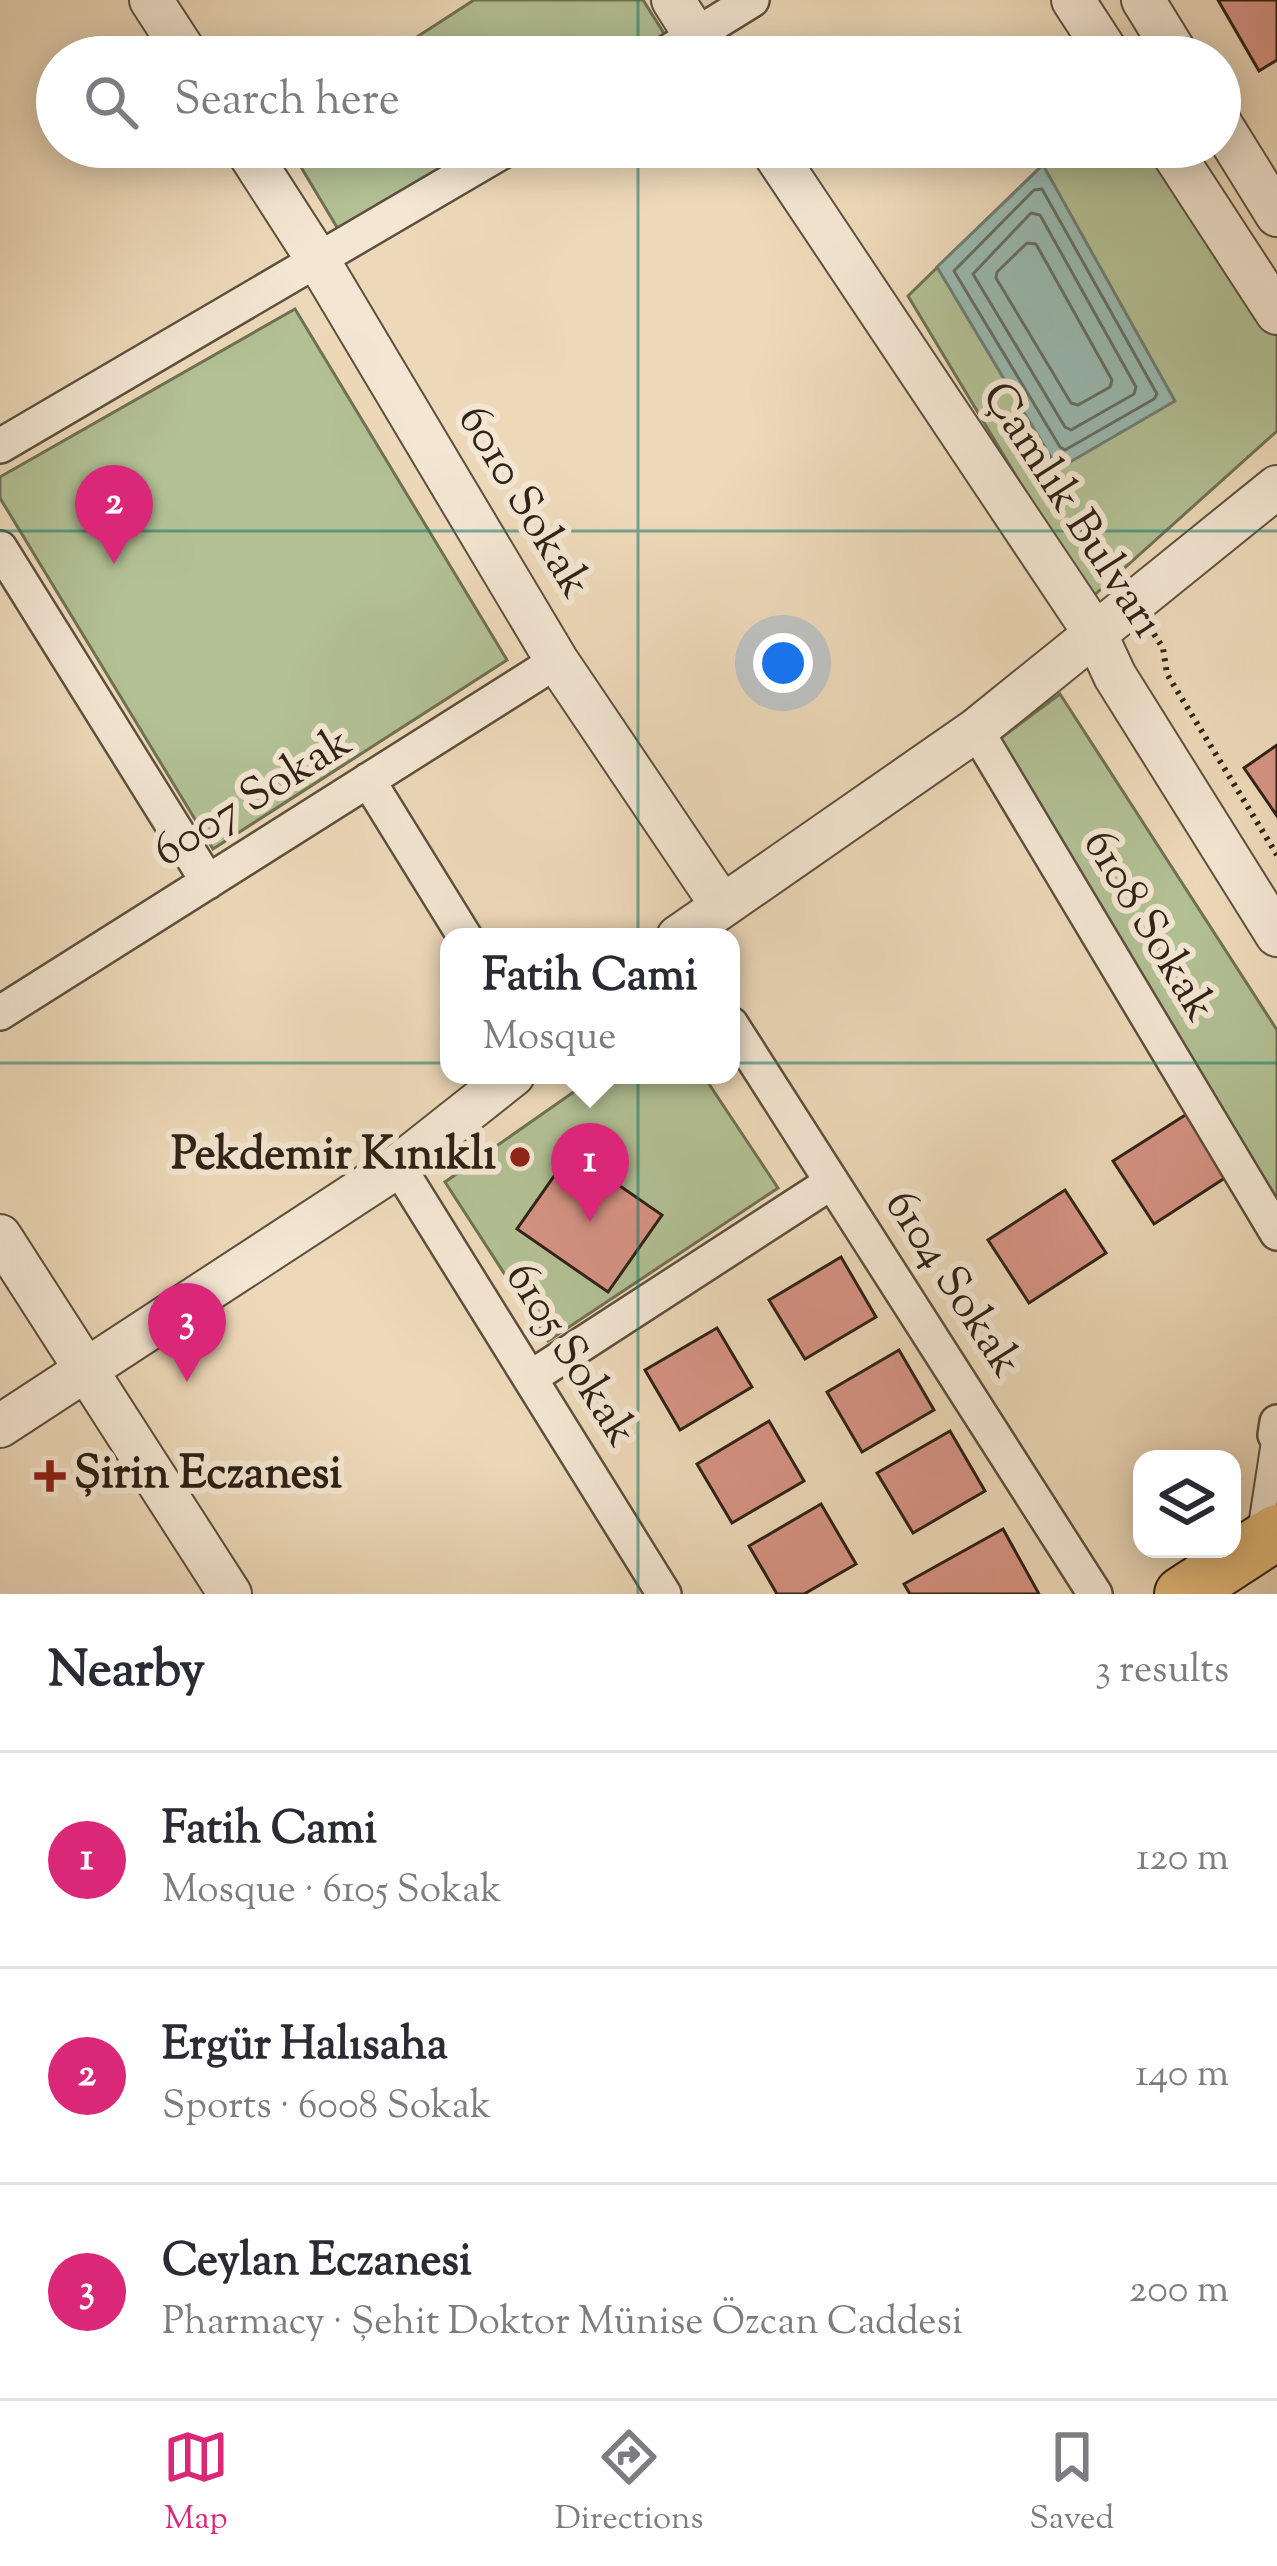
<!DOCTYPE html>
<meta charset="utf-8">
<style>
body{margin:0;font-family:"Sorts Mill Goudy",serif;background:#f7f7f7;color:#2b2b33}
.controls{position:absolute;right:36px;bottom:36px;display:grid;overflow:hidden;border-radius:24px;box-shadow:0 6px 30px #0003}
.controls button{width:108px;height:108px;display:grid;place-items:center;padding:0;border:0;border-bottom:3px solid #e1e1e2;background:#fff;color:#2b2b33;font:60px sans-serif}
.you{position:absolute;left:783px;top:663px;width:42px;height:42px;margin:-30px;border:9px solid #fff;border-radius:50%;background:#1a73e8;box-shadow:0 0 0 18px #1a73e833}
.badge{display:grid;place-items:center;width:78px;height:78px;border-radius:50%;background:#db2777;color:#fff;font-size:39px;font-weight:700}
.pin{position:absolute;translate:-50% -99px;filter:drop-shadow(0 3px 6px #0008)}
.pin::after{content:'';position:absolute;top:63px;width:42px;height:36px;background:inherit;clip-path:polygon(0 0,100% 0,50% 100%)}
.popup{position:absolute;left:440px;top:928px;width:300px;height:156px;box-sizing:border-box;display:grid;place-content:center;border-radius:24px;background:#fff;filter:drop-shadow(0 3px 9px #0005);font-size:39px;white-space:nowrap;color:#7c7c81}
.popup b{font-size:45px;color:#2b2b33}
.popup::after{content:'';position:absolute;left:50%;top:100%;margin-left:-24px;border:24px solid transparent;border-top-color:#fff}
.list{margin:0;padding:0;list-style:none}
h2{display:flex;justify-content:space-between;align-items:center;height:156px;margin:0;padding:0 48px;font-size:51px}
h2 small{font-size:39px;font-weight:400;color:#7c7c81}
.list li{display:grid;grid-template-columns:78px 1fr auto;gap:36px;align-items:center;box-sizing:border-box;height:216px;padding:0 48px;border-top:3px solid #e1e1e2}
.list b{display:block;font-size:45px;white-space:nowrap}
.list p{margin:0;font-size:39px;white-space:nowrap;color:#7c7c81}
.list em{font-size:39px;font-style:normal;color:#7c7c81}
.icon{flex:none;width:66px;height:66px;fill:none;stroke:currentColor;stroke-width:2;stroke-linecap:round;stroke-linejoin:round}
.map{position:relative;flex:none;width:1277px;height:1594px;overflow:hidden}
.search{position:absolute;background:#fff;box-shadow:0 6px 30px #0003;left:36px;right:36px;top:36px;height:132px;display:flex;align-items:center;gap:30px;box-sizing:border-box;padding:0 42px;border-radius:66px;color:#7c7c81;font-size:45px}
.sheet{height:804px;background:#fff}
nav{display:flex;justify-content:space-around;align-items:center;box-sizing:border-box;height:168px;border-top:3px solid #e1e1e2;background:#fff;font-size:33px;color:#7c7c81}
nav a{display:grid;justify-items:center;gap:6px}
nav .on{color:#db2777}
.map>svg:first-child{display:block}
.green{fill:#b2c094;stroke:#707155;stroke-width:3}
.water{fill:#99bab1;stroke:#6f7d73;stroke-width:3}
.lines{fill:none;stroke-linecap:round;stroke-linejoin:round}
.shore{stroke:#646e64;stroke-width:3}
.building{fill:#d69384;stroke:#2f2216;stroke-width:3}
.pedestrian-casing{stroke:#5e503f;stroke-width:28}
.minor-casing{stroke:#5e503f;stroke-width:38}
.tertiary-casing{stroke:#5e503f;stroke-width:46}
.primary-casing{stroke:#2f2216;stroke-width:58}
.path{stroke:#2f2216;stroke-width:6;stroke-dasharray:3 6;stroke-linecap:butt}
.pedestrian{stroke:#f3e6d2;stroke-width:24}
.minor{stroke:#f3e6d2;stroke-width:33}
.tertiary{stroke:#f3e6d2;stroke-width:42}
.primary{stroke:#e6bc7c;stroke-width:54}
.grid{fill:none;stroke:#0f766e;stroke-width:3;stroke-opacity:0.55}
.poi-dot{fill:#8f2418;stroke:#f3e6d2;stroke-width:4.5}
.labels{text-anchor:middle;dominant-baseline:central;stroke-width:12;stroke-linejoin:round;paint-order:stroke}
.street-label{font-size:45px;fill:#2f2216;stroke:#f3e6d2}
.poi-label{font-size:45px;font-weight:bold;fill:#2f2216;stroke:#f3e6d2;text-anchor:end}
</style>
<div class="map">
<svg width="1277" height="1594" viewBox="0 0 1277 1594">
<rect width="100%" height="100%" fill="#edd9b9"/>
<filter id="stains"><feTurbulence type="fractalNoise" baseFrequency=".00167" numOctaves="4"/><feColorMatrix values="0 0 0 0 .2 0 0 0 0 .09 0 0 0 0 .02 0 0 0 .5 -.17"/></filter>
<radialGradient id="worn" r=".72"><stop offset=".6" stop-color="#630" stop-opacity="0"/><stop offset="1" stop-color="#630" stop-opacity=".3"/></radialGradient>
<path class="green" d="M 474,0 L 643,0 L 667,38 L 634,57 L 386,57 Z
M 289,147 L 480,147 L 338,229 Z
M 1061,147 L 1174,147 L 1277,320 L 1277,431 L 1090,599 L 908,296 Z
M 295,309 L 507,660 L 213,849 L 0,498 L 0,477 Z
M 1060,694 L 1277,1030 L 1277,1218 L 993,744 Z
M 598,1075 L 703,1075 L 778,1188 L 548,1341 L 445,1182 Z"/>
<path class="water" d="M 1043,165 L 1175,401 L 1058,469 L 937,267 Z"/>
<g class="lines">
<path class="shore" d="M 1042,189 L 1157,394 L 1154,399 L 1065,450 L 1060,447 L 954,271 L 1034,190 Z
M 1031,213 L 1040,215 L 1136,387 L 1134,394 L 1071,430 L 1065,427 L 973,274 Z
M 1027,243 L 1036,244 L 1112,380 L 1110,387 L 1078,405 L 1071,403 L 996,278 L 997,272 Z"/>
</g>
<path class="building" d="M 1218,0 L 1277,0 L 1277,60 L 1259,71 Z
M 1277,745 L 1277,816 L 1244,768 Z
M 1190,1112 L 1231,1174 L 1154,1224 L 1113,1161 Z
M 571,1152 L 662,1215 L 608,1292 L 517,1229 Z
M 1065,1190 L 1106,1253 L 1029,1303 L 988,1240 Z
M 841,1257 L 876,1317 L 805,1359 L 769,1300 Z
M 717,1328 L 752,1387 L 680,1430 L 645,1370 Z
M 899,1350 L 934,1410 L 862,1452 L 827,1392 Z
M 769,1421 L 804,1481 L 732,1523 L 697,1464 Z
M 950,1431 L 985,1491 L 913,1533 L 877,1473 Z
M 821,1504 L 856,1564 L 804,1594 L 777,1594 L 749,1546 Z
M 1003,1529 L 1039,1594 L 910,1594 L 904,1584 Z"/>
<g class="lines">
<g class="pedestrian-casing">
<path id="pedestrian" d="M 1259,1539 L 1275,1435"/>
</g>
<g class="minor-casing">
<path id="minor" d="M 660,57 L 752,0
M 0,446 L 510,147
M 0,548 L 208,882
M 976,730 L 1277,1233
M 368,780 L 465,937
M 0,1013 L 557,661
M 731,1024 L 1095,1594
M 398,1166 L 664,1594
M 530,1378 L 832,1182
M 1275,1435 L 1277,1422"/>
</g>
<g class="tertiary-casing">
<path id="tertiary" d="M 151,0 L 188,57
M 673,0 L 709,57
M 1073,0 L 1110,57
M 1143,0 L 1178,57
M 1220,123 L 1277,215
M 245,147 L 319,262 L 557,661 L 721,904
M 770,147 L 1096,635 L 1115,676 L 1277,935
M 1169,147 L 1277,313
M 678,937 L 976,730 L 1277,487
M 0,1236 L 230,1594
M 0,1426 L 398,1166 L 513,1075"/>
</g>
<g class="primary-casing">
<path id="primary" d="M 1182,1594 L 1277,1532"/>
</g>
<path class="path" d="M 1154,634 L 1163,648 L 1167,674 L 1277,855"/>
<use href="#pedestrian" class="pedestrian"/>
<use href="#minor" class="minor"/>
<use href="#tertiary" class="tertiary"/>
<use href="#primary" class="primary"/>
</g>
<path class="grid" d="M 638,0 L 638,57M 638,147 L 638,1594M 0,531 L 1277,531M 0,1063 L 1277,1063"/>
<g class="poi-dot">
<circle cx="520" cy="1157" r="12"/>
<path d="M44 1458h12v12h12v12h-12v12h-12v-12h-12v-12h12z"/>
</g>
<g class="labels">
<g class="street-label">
<text transform="translate(522 503) rotate(59)">6010 Sokak</text>
<text transform="translate(1070 511) rotate(57)">Çamlık Bulvarı</text>
<text transform="translate(254 799) rotate(-32)">6007 Sokak</text>
<text transform="translate(1147 927) rotate(59)">6108 Sokak</text>
<text transform="translate(951 1285) rotate(57)">6104 Sokak</text>
<text transform="translate(569 1356) rotate(58)">6105 Sokak</text>
</g>
<g class="poi-label">
<text x="496" y="1157">Pekdemir Kınıklı</text>
<text x="74" y="1476" text-anchor="start">Şirin Eczanesi</text>
</g>
</g>
<rect width="100%" height="100%" filter="url(#stains)"/>
<rect width="100%" height="100%" fill="url(#worn)"/>
</svg>
<div class="controls">
<button><svg class="icon" aria-label="layers" viewBox="0 0 24 24"><path d="M12 4l9 5-9 5-9-5zM3 14l9 5 9-5"/></svg></button>
</div>
<div class="you"></div>
<div class="pin badge" style="left:590px;top:1222px">1</div>
<div class="popup"><b>Fatih Cami</b>Mosque</div>
<div class="pin badge" style="left:114px;top:564px">2</div>
<div class="pin badge" style="left:187px;top:1382px">3</div>
<div class="search"><svg class="icon" aria-label="search" viewBox="0 0 24 24"><circle cx="10" cy="10" r="6"/><path d="M15 15l6 6"/></svg>Search here</div>
</div>
<section class="sheet">
<h2>Nearby<small>3 results</small></h2>
<ul class="list">
<li><span class="badge">1</span><div><b>Fatih Cami</b><p>Mosque · 6105 Sokak</p></div><em>120 m</em></li>
<li><span class="badge">2</span><div><b>Ergür Halısaha</b><p>Sports · 6008 Sokak</p></div><em>140 m</em></li>
<li><span class="badge">3</span><div><b>Ceylan Eczanesi</b><p>Pharmacy · Şehit Doktor Münise Özcan Caddesi</p></div><em>200 m</em></li>
</ul>
</section>
<nav>
<a class="on"><svg class="icon" aria-label="map" viewBox="0 0 24 24"><path d="M3 6l6-2 6 2 6-2v14l-6 2-6-2-6 2zM9 4v14M15 6v14"/></svg>Map</a>
<a><svg class="icon" aria-label="directions" viewBox="0 0 24 24"><path d="M12 3l9 9-9 9-9-9zM9 14v-3h6M13 9l2 2-2 2"/></svg>Directions</a>
<a><svg class="icon" aria-label="saved" viewBox="0 0 24 24"><path d="M7 4h10v16l-5-4-5 4z"/></svg>Saved</a>
</nav>
